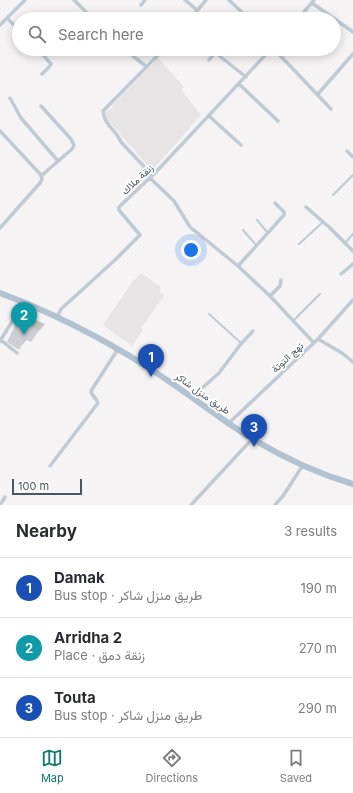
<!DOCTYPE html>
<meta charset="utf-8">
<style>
body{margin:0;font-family:Inter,Vazirmatn,sans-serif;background:#f7f7f7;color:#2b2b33}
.scale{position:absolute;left:12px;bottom:10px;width:70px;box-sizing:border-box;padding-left:4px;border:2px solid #4a5661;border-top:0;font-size:11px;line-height:14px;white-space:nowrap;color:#4a5661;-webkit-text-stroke:3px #fff;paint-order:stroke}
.you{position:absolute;left:191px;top:250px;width:14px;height:14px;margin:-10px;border:3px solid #fff;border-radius:50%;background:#1a73e8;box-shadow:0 0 0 6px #1a73e833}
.badge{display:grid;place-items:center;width:26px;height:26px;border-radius:50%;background:#0f766e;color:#fff;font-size:13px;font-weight:700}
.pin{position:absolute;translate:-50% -33px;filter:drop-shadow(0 1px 2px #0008)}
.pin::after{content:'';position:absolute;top:21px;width:14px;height:12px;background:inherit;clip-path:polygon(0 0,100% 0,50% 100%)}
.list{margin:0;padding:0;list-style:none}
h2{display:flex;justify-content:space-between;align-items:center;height:52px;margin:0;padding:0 16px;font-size:17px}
h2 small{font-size:13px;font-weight:400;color:#7c7c81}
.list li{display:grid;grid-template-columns:26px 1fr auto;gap:12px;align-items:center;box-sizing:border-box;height:60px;padding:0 16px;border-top:1px solid #e1e1e2}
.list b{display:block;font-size:15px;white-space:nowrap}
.list p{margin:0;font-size:13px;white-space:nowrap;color:#7c7c81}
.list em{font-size:13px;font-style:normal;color:#7c7c81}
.icon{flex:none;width:22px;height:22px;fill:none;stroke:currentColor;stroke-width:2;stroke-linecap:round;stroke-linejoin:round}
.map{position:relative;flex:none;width:353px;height:505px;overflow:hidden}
.search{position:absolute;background:#fff;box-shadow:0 2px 10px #0003;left:12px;right:12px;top:12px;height:44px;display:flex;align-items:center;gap:10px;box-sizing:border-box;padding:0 14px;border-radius:22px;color:#7c7c81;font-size:15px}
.sheet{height:232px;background:#fff}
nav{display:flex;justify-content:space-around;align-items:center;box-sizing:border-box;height:56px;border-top:1px solid #e1e1e2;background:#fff;font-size:11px;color:#7c7c81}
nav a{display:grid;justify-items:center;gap:2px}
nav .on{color:#0f766e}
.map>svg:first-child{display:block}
.education{fill:#e6e4e5}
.shadow{fill:#0003}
.building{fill:#cdcfd5}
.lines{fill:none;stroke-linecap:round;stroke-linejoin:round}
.service{stroke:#c1cad2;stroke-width:2}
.minor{stroke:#c1cad2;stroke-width:3.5}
.primary{stroke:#b3c2d1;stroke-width:6}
.labels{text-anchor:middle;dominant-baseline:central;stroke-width:3.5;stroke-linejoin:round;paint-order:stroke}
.street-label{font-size:10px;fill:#4a5661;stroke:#fff}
</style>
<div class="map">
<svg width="353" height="505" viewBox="0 0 353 505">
<rect width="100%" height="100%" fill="#f5f3f3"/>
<path class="education" d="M 158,58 L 184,87 L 181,90 L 201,115 L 155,167 L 150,168 L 106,118 L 106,113 L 110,109 L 113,109 L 112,106 Z
M 141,273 L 161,287 L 160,291 L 164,296 L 141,328 L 143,330 L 132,346 L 103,325 L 133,281 Z"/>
<path class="shadow" d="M 29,317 L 45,324 L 31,340 L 27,339 L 19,349 L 17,324 L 24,318 Z"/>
<path class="building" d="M 20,322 L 39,330 L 31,342 L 25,339 L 19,350 L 7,342 L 16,323 Z"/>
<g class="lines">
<path class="service" d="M 333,195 L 353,175
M 257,220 L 268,233
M 243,230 L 256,245
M 345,243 L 353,234
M 299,244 L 323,222
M 209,314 L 241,343
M 293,321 L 320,294"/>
<path class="minor" d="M 74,0 L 93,19
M 185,0 L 197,10
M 229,0 L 249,19
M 312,3 L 353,32
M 141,5 L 145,0
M 7,18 L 19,30
M 190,19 L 206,0
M 298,19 L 314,0
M 0,25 L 25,0
M 38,49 L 51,64 L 49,67 L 42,74
M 124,49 L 147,67
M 274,49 L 331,109
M 209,60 L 214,54 L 217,54 L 246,77
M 239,84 L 278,121
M 318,94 L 353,54
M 10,98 L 21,118 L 58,161
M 209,116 L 241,145
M 0,131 L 41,175 L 42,179 L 40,183 L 0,228
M 347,151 L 353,157
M 152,175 L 121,142 C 116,130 104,125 103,111 L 164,49
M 41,176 L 72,149 L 74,145 L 71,139 L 41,106
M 149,177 L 174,201 L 190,227 L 238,266 L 270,296 L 314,343
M 306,207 L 329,227 L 353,251
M 238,266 L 284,215 L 284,212 L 275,203
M 341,274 L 353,264
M 270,296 L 280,286 L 281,280
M 57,317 L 61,309 L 115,260 L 140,235 L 119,210 L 119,207 L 155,173 L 271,49
M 318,339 L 342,353 L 353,362
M 1,340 L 17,353
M 0,341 L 24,302
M 192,397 L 219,373 L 240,345 L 253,331
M 229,423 L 318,339 L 353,300
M 50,466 L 98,403 C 97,398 91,396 91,391 L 118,349
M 0,505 L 5,497
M 191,505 L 253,438
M 275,505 L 283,496 L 303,465"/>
<path class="primary" d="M 0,293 C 51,312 100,337 146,366 C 174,384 201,404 228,423 C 266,449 309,471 353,484"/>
</g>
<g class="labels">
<g class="street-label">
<text transform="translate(137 179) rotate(-43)">زنقة ملاك</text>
<text transform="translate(287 357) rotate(-43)">نهج التوتة</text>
<text transform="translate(203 393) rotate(35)">طريق منزل شاكر</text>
</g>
</g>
</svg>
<div class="scale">100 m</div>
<div class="you"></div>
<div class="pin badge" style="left:151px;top:377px;background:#1a4fb4">1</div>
<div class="pin badge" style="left:24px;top:335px;background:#0f9aa8">2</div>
<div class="pin badge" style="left:254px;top:447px;background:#1a4fb4">3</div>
<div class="search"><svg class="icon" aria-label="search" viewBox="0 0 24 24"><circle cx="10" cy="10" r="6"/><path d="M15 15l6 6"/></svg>Search here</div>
</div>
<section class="sheet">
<h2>Nearby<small>3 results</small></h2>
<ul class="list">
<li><span class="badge" style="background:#1a4fb4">1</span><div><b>Damak</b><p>Bus stop · طريق منزل شاكر</p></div><em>190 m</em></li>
<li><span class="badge" style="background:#0f9aa8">2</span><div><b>Arridha 2</b><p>Place · زنقة دمق</p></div><em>270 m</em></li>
<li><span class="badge" style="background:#1a4fb4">3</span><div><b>Touta</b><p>Bus stop · طريق منزل شاكر</p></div><em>290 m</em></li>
</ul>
</section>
<nav>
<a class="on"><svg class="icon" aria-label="map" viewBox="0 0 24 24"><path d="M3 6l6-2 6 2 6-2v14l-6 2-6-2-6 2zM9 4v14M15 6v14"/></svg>Map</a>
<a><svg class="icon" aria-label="directions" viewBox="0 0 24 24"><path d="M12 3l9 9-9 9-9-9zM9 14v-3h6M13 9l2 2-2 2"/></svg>Directions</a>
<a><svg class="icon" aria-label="saved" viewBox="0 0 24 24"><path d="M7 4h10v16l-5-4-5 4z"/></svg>Saved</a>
</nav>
